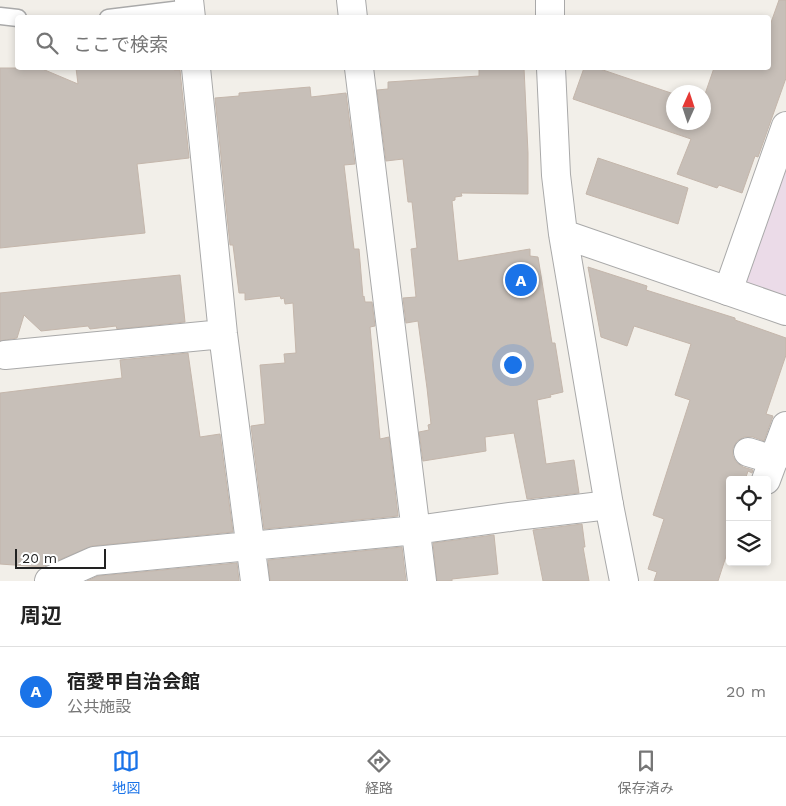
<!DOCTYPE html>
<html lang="ja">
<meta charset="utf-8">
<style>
body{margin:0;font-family:"Work Sans","Noto Sans JP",sans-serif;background:#f2f2f2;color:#222}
.controls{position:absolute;right:15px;bottom:15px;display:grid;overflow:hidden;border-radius:5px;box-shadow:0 2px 8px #0003}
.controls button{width:45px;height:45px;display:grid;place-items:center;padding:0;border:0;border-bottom:1px solid #e0e0e0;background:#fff;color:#222;font:25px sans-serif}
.compass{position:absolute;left:666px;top:85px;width:45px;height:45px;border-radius:50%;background:#fff;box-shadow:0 2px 8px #0003;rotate:3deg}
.scale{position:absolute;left:15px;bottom:12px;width:91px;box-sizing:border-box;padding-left:5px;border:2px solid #222;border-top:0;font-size:14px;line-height:18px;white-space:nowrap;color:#222;-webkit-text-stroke:4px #fff;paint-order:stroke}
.you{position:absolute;left:512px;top:364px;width:18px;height:18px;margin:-12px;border:4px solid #fff;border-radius:50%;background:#1a73e8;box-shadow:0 0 0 8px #1a73e833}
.badge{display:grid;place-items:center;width:32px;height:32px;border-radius:50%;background:#1a73e8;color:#fff;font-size:16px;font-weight:700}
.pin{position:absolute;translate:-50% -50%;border:2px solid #fff;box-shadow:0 1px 5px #0006}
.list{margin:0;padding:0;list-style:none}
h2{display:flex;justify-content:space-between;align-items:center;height:65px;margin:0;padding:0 20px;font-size:21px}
h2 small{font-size:16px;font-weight:400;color:#767676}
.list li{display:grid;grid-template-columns:32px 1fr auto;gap:15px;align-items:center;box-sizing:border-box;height:90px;padding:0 20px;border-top:1px solid #e0e0e0}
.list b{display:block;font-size:19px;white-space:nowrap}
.list p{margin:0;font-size:16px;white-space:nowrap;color:#767676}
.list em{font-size:16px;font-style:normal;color:#767676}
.icon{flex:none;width:28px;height:28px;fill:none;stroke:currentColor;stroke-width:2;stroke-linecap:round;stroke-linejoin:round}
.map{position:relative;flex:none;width:786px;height:581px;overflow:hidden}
.search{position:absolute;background:#fff;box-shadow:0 2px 8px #0003;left:15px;right:15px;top:15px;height:55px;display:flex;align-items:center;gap:12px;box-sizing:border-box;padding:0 18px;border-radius:5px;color:#767676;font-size:19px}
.sheet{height:155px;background:#fff}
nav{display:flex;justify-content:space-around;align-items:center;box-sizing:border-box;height:70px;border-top:1px solid #e0e0e0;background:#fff;font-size:14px;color:#767676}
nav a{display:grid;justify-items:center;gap:2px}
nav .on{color:#1a73e8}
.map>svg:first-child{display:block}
.industrial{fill:#ebdbe8}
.building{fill:#c7bfb8;stroke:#c4b6ab}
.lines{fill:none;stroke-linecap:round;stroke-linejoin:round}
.service-casing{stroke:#a9a9a9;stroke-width:19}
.minor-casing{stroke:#a9a9a9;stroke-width:30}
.tertiary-casing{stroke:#a9a9a9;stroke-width:30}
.service{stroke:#fff;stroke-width:16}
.minor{stroke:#fff;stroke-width:28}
.tertiary{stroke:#fff;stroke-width:28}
</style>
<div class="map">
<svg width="786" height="581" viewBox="0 0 786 581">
<rect width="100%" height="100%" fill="#f2efe9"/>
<path class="industrial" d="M 786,166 L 786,301 L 745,287 Z"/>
<path class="building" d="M 779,0 L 786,0 L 786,78 L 758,157 L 755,156 L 742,193 L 719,185 L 717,188 L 677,174 L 691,139 L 573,99 L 584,68 L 597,68 L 674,94 L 674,122 L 704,122 L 704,97 L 714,68 L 768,68 L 768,31 Z
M 0,68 L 40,68 L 78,84 L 76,68 L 174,68 L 174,70 L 180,70 L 189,158 L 137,164 L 145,233 L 0,248 Z
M 479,68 L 524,68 L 528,153 L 528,194 L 461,193 L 462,196 L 455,197 L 455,200 L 452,201 L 458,261 L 530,249 L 530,256 L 538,257 L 552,343 L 555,343 L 563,392 L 550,395 L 551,397 L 537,400 L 546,464 L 574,460 L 579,493 L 527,499 L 514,433 L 485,437 L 486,451 L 423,461 L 419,432 L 429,430 L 428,425 L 431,424 L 427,388 L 418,321 L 406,323 L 403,298 L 416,297 L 411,249 L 417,248 L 412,202 L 408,202 L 403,159 L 386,161 L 377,90 L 388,89 L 388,82 L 479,76 Z
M 310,87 L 311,97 L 346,93 L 355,164 L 344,165 L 354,249 L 359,249 L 363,297 L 364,296 L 365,302 L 372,302 L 375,326 L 370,327 L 380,439 L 389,437 L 398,516 L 264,529 L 251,426 L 265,424 L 260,365 L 285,363 L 284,354 L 296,353 L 293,303 L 285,304 L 284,298 L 281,299 L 280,296 L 245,300 L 245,293 L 239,293 L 233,245 L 230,245 L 215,98 L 239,96 L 239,93 Z
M 598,158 L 688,188 L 678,224 L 586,194 Z
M 588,267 L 647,286 L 646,290 L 735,318 L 735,320 L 786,338 L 786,355 L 766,414 L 773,416 L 764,441 L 753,437 L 744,437 L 737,441 L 733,448 L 733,456 L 736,462 L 743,467 L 753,470 L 752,473 L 748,471 L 745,480 L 730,480 L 730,544 L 718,581 L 654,581 L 657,572 L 648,569 L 664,519 L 653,515 L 690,400 L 675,395 L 691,344 L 634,326 L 627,346 L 601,337 Z
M 180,275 L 185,322 L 117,329 L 116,326 L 90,329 L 88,326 L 41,331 L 24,315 L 17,338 L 0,341 L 0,293 Z
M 188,353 L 200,437 L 220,434 L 233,532 L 92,546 L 42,567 L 0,564 L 0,393 L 122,378 L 120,360 Z
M 582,524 L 585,547 L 583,547 L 589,581 L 543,581 L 533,530 Z
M 494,535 L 498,574 L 452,579 L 452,581 L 437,581 L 433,543 Z
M 402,547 L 406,581 L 270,581 L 268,560 Z
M 237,563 L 239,581 L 87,581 L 98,576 Z"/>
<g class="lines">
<g class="service-casing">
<path id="service" d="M 0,16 L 18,18
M 108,18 L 190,8"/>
</g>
<g class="minor-casing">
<path id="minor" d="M 189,0 L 191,18
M 351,0 L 353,18
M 196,68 L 223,334 L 255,581
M 359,68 L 422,581
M 728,291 L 786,126
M 5,355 L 223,334
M 748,452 L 774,460
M 766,480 L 786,426
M 49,581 L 94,561 L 416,530 L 517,516 L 609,505"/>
</g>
<g class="tertiary-casing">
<path id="tertiary" d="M 550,18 L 550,0
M 551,68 L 556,175 L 563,234 L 609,505 L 624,581
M 563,234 L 786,311"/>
</g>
<use href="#service" class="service"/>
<use href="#minor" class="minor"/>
<use href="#tertiary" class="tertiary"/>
</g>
</svg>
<div class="controls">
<button><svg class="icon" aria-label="locate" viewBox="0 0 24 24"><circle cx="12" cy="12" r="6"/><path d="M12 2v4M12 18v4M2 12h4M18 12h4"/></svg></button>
<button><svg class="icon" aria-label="layers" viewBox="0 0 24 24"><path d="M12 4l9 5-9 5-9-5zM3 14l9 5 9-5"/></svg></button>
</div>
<svg class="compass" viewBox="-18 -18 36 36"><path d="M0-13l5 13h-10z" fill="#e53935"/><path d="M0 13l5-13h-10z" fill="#767676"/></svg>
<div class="scale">20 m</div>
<div class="you"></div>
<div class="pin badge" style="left:521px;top:280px">A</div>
<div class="search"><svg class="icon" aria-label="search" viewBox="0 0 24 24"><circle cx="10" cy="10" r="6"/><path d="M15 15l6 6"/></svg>ここで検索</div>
</div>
<section class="sheet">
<h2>周辺<small></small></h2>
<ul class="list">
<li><span class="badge">A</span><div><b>宿愛甲自治会館</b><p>公共施設</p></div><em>20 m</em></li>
</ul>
</section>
<nav>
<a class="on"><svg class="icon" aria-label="map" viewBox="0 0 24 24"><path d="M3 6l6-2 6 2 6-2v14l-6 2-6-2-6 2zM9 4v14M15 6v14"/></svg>地図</a>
<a><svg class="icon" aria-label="directions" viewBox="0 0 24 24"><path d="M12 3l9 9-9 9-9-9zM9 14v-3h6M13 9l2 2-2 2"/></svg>経路</a>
<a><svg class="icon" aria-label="saved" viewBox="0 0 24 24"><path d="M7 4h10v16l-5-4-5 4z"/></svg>保存済み</a>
</nav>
